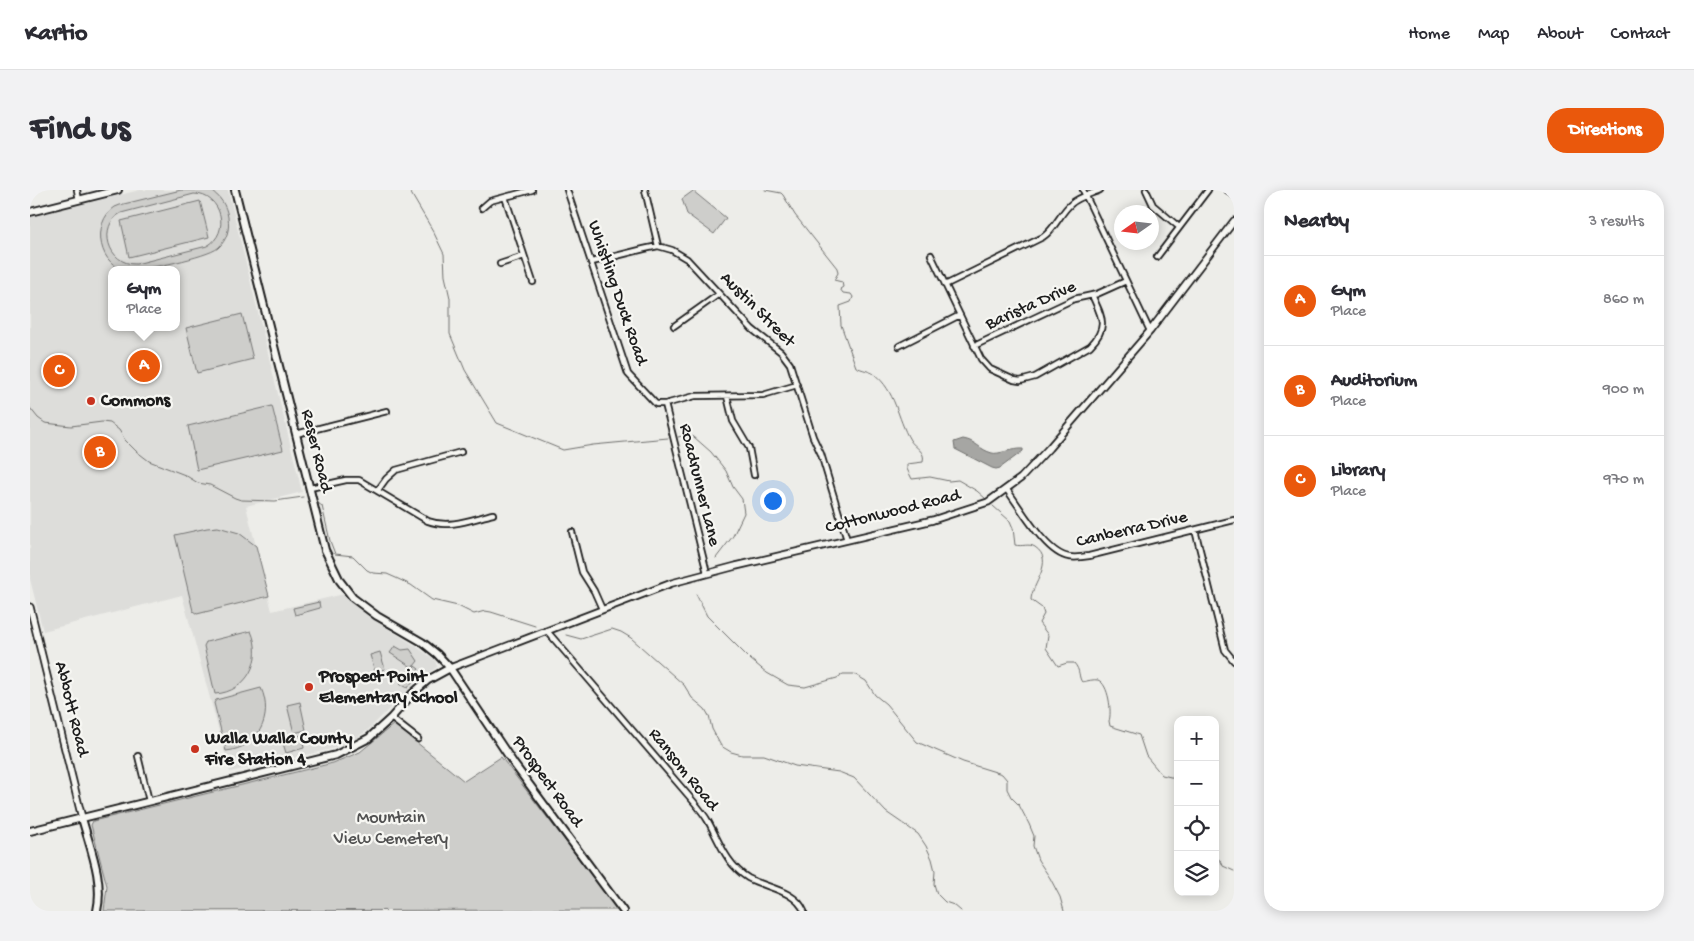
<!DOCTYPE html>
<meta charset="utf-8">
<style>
body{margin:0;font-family:"Gochi Hand",sans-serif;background:#f2f2f3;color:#2b2b33}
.controls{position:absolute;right:15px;bottom:15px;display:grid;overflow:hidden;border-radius:10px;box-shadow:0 2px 12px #0003}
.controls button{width:45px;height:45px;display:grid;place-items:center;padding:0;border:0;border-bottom:1px solid #e1e1e2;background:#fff;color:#2b2b33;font:25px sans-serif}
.compass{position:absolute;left:1084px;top:15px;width:45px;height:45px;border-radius:50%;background:#fff;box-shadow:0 2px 12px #0003;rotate:256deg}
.you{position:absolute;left:742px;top:310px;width:18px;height:18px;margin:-12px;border:4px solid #fff;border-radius:50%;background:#1a73e8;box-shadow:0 0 0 8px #1a73e833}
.badge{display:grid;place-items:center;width:32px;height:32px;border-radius:50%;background:#ea580c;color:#fff;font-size:16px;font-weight:700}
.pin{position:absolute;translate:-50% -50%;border:2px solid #fff;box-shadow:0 1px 5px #0006}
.popup{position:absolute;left:78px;top:76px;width:72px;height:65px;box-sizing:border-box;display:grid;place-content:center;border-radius:10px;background:#fff;filter:drop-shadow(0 1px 4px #0005);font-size:16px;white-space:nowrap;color:#7c7c81}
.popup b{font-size:19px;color:#2b2b33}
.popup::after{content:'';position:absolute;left:50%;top:100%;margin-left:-10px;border:10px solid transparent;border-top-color:#fff}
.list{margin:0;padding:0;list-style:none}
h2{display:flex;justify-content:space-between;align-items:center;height:65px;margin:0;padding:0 20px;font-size:21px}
h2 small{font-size:16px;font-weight:400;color:#7c7c81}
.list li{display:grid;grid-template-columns:32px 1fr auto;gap:15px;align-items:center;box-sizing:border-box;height:90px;padding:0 20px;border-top:1px solid #e1e1e2}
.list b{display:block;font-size:19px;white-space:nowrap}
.list p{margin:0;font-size:16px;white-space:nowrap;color:#7c7c81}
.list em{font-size:16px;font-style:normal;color:#7c7c81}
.icon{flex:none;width:28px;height:28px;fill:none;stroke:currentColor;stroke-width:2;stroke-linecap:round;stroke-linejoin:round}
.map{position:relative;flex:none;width:1204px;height:721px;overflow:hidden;border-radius:20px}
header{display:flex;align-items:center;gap:30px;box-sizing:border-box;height:70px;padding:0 25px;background:#fff;border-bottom:1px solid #e1e1e2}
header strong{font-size:24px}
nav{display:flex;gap:28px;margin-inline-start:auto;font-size:18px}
.intro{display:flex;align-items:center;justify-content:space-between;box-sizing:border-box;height:120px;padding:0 30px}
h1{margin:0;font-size:35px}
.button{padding:12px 22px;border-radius:20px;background:#ea580c;color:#fff;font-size:18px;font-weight:700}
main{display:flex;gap:30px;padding:0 30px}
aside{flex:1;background:#fff;border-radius:20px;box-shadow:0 2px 12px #0003}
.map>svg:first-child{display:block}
.built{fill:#ddddda;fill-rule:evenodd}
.green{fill:#cececb;stroke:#757574;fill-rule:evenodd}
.water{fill:#a6a6a3;stroke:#6f6f6d}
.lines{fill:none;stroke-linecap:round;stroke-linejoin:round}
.stream{stroke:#6f6f6d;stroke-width:1}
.minor-casing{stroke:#1c1c1c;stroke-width:8}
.tertiary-casing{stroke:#1c1c1c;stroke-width:9}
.secondary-casing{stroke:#1c1c1c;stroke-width:10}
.minor{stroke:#f6f6f2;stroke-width:4.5}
.tertiary{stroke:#f6f6f2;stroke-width:5.5}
.secondary{stroke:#f6f6f2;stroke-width:6}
.poi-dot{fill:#c8321e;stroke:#f6f6f2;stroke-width:2}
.labels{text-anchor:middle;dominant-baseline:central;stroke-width:4.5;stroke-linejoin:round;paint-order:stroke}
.street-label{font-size:18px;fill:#1c1c1c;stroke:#f6f6f2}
.poi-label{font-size:18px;font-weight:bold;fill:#1c1c1c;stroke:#f6f6f2;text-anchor:start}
.park-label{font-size:18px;fill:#515151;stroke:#f6f6f2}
</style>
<header>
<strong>Kartio</strong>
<nav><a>Home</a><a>Map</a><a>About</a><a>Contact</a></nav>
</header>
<div class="intro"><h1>Find us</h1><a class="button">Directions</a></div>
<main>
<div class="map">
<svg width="1204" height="721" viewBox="0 0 1204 721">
<rect width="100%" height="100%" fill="#edede9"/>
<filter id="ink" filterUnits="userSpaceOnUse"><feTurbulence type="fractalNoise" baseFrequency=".02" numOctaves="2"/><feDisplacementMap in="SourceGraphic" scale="10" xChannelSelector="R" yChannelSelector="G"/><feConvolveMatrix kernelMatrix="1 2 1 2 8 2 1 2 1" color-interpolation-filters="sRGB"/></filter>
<g filter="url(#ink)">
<path class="built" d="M 110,0 L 198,0 L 272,302 L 216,316 L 242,421 L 314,404 L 326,417 L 339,427 L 384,455 L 405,470 L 407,477 L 386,492 L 338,540 L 326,548 L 302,559 L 200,582 L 152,405 L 13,441 L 0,389 L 0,27 ZM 82,80 L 146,80 L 146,137 L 82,137 Z"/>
<path class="green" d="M 151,0 L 180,0 C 190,6 196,15 198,27 C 200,39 197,50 188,58 C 177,67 115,80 100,80 C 69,80 60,33 85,17 C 91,14 99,13 106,11 C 121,7 136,4 151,0 ZM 164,4 C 192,4 201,43 177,56 L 106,74 C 78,75 67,36 91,23 Z
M 663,1 L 696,28 L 684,44 L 657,24 L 652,9 Z
M 170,11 L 179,47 L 99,67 L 91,31 Z
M 212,124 L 223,169 L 167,183 L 156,138 Z
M 242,216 L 253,260 L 167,280 L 158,236 Z
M 188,337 L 209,343 L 226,356 L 239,406 L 167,424 L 163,421 L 145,345 L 177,338 Z
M 289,412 L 290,418 L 265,425 L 263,418 Z
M 221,441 C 234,470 217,502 185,504 L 174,456 L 176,452 Z
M 365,456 L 372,460 L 380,459 L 388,471 L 384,476 L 380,476 L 360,463 Z
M 350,462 L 355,479 L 345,482 L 340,465 Z
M 385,476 L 389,479 L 385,485 L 386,486 L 378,498 L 370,494 L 373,490 L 370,488 L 374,483 L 378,486 L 380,480 L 382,481 Z
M 231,498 C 244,527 228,558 196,561 L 184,513 L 186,510 Z
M 270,512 L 276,540 L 264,543 L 257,515 Z
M 364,534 L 434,591 L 471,567 L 588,720 L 74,721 L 77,696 L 61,635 L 63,631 L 303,573 L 330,562 Z
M 272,545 L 274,558 L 256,563 L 252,550 Z"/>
<path class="water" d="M 933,249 C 946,251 950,260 962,263 C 968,265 982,258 993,259 L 993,261 L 970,278 L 966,279 L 962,278 L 925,259 L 924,252 Z"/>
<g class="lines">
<path class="stream" d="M 379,0 L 403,41 L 414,64 L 415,86 L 420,108 L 420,144 L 435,180 L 467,233 L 533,260 L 563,255 L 638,248
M 735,0 L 751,3 L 753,5 L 765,25 L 807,78 L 808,83 L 804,90 L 812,92 L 813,97 L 810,99 L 813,103 L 821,104 L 823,107 L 821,112 L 810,116 L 811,135 L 826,177 C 832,180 840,181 844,184 C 866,201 867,228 880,250 C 885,258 896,261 893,272 L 877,274 L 877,279 L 882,289 L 900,287 L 919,291 L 928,290 L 947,301 L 956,309
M 0,218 L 8,228 L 15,233 L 41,236 L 72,232 L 80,233 L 89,240 L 95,250 L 106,261 L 119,271 L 155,285 L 168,293 L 180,295 L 205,308 L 211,310 L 245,311 L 273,307
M 648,247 L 658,245 L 664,247 L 681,262 L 696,281 L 703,297 L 712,309 L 714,323 L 703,346 L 686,368
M 288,313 L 292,316 L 300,351 L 305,364 L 323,366 L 337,380 L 343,383 L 357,384 L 366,388 L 381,395 L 402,410 L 428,416 L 444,424 L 455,421 L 461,422 L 505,436
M 963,316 L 980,331 L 983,338 L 985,355 C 992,357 999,353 1005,357 C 1026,371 1001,395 1001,410 L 1012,418 L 1014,424 L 1009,433 L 1018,445 L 1016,458 L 1028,476 L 1037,473 L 1044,473 C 1051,481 1048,487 1052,492 C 1057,491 1064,489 1068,490 C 1079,494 1082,523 1079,531 L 1080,536 L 1109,545 L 1116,566 L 1132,585 L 1145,588 L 1148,597
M 666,404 L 677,426 L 720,469 L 737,483 L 758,495 L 775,497 L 807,488 L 813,484 L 824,484 L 836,491 L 845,505 L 856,514 L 887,552 L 933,572 L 972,584 L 977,590 L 977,599 L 981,607 L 989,615 L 999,634 L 1004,646 L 1003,656 L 1008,670 L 1020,688 L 1030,707 L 1034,721
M 536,445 L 551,449 L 582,439 L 591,442 L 601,448 L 654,495 L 662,508 L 675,519 L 679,526 L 682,539 L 691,556 L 701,562 L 712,565 L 734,565 L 765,576 L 809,582 L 824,588 L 856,622 L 888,644 L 896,656 L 902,669 L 905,681 L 904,694 L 907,704 L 915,712 L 924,715 L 931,721
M 1185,667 L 1191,671 L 1193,676 L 1204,681"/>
<g class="minor-casing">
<path id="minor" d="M 47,0 L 49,10
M 537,0 L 598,184 L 626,214 L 635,214 L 665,206 L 733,205 L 767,195
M 615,0 L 628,56
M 1053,0 L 1120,141
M 1116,0 L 1123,15 L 1149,37
M 1197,0 L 1204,5
M 475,7 L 503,92
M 452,18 L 460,11 L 502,0
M 901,65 L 951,169 L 960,179 L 984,190 L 990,191 L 1005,187 L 1060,156 C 1079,137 1072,127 1062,105
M 1127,67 L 1178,0
M 562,72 L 614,59 L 628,56 L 642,60 L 657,69 L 722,139 L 751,162 L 760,174 L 783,247 L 791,264 L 817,350
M 470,74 L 494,66
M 915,95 L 1013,47 C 1026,38 1030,23 1041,14 C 1048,7 1061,4 1070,0
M 644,136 L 689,104
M 869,156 L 930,125
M 944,156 L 1044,109 L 1067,104 L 1096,91
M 697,206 L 703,231 L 719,258 L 724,285
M 635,214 L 677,383
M 266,244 L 357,221
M 280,298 L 316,290 L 329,290 L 398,331 C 420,339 442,329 463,324
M 348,300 L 356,289 L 366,280 L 431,262
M 977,300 C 991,318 1016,364 1039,367 C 1045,368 1053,367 1059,366 L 1204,330
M 1165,340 L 1195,460 L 1204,471
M 542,342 L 552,382 L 564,401 L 572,419
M 517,441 L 664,612 C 669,618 674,624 678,631 C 689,651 697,675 718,688 C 736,698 765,700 774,721
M 361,528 L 388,549
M 108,566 L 119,611"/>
</g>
<g class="tertiary-casing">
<path id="tertiary" d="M 0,417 L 52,628
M 420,478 L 642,393 L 706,376 L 903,330 L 958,312 L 991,288 L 1019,258 L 1120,141 L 1204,31"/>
</g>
<g class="secondary-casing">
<path id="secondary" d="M 205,0 L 295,360 L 310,391 L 323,408 L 347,426 L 392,452 L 407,464 L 420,478 L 484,574 L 593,721
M 0,22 L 88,0
M 52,628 C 60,658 74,690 67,721
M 0,641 L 306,565 L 339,548 L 361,528 L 382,504 L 398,490 L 420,478"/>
</g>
<use href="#minor" class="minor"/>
<use href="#tertiary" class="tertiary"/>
<use href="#secondary" class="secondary"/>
</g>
</g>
<g class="poi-dot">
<circle cx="61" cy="211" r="5"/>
<circle cx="279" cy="497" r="5"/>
<circle cx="165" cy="559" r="5"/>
</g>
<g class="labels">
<g class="street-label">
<text transform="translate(587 103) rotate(71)">Whistling Duck Road</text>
<text transform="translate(1001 116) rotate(-24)">Barista Drive</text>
<text transform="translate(727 120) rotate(45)">Austin Street</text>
<text transform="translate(286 261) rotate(76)">Reser Road</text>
<text transform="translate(669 295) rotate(76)">Roadrunner Lane</text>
<text transform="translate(863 322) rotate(-14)">Cottonwood Road</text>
<text transform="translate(1102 340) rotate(-13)">Canberra Drive</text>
<text transform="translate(41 519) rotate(76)">Abbott Road</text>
<text transform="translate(653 580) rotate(51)">Ransom Road</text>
<text transform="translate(517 592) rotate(54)">Prospect Road</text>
</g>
<g class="poi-label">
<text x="71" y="211">Commons</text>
<text x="289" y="487">Prospect Point<tspan x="289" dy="21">Elementary School</tspan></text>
<text x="175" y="549">Walla Walla County<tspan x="175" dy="21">Fire Station 4</tspan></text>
</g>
<g class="park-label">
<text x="361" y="628">Mountain<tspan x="361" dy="21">View Cemetery</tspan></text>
</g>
</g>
</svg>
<div class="controls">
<button>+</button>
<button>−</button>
<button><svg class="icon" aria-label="locate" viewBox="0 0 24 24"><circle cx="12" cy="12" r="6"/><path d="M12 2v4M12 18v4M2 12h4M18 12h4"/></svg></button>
<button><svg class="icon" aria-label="layers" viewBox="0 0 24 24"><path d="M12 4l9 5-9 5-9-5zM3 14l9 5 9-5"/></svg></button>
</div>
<svg class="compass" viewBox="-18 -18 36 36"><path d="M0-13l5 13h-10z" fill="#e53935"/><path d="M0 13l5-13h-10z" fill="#7c7c81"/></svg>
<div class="you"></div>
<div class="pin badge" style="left:114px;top:176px">A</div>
<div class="popup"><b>Gym</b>Place</div>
<div class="pin badge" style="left:70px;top:262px">B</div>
<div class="pin badge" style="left:29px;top:181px">C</div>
</div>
<aside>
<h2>Nearby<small>3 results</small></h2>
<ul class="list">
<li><span class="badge">A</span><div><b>Gym</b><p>Place</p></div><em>860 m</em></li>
<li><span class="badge">B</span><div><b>Auditorium</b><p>Place</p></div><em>900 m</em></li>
<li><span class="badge">C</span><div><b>Library</b><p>Place</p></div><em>970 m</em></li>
</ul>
</aside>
</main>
